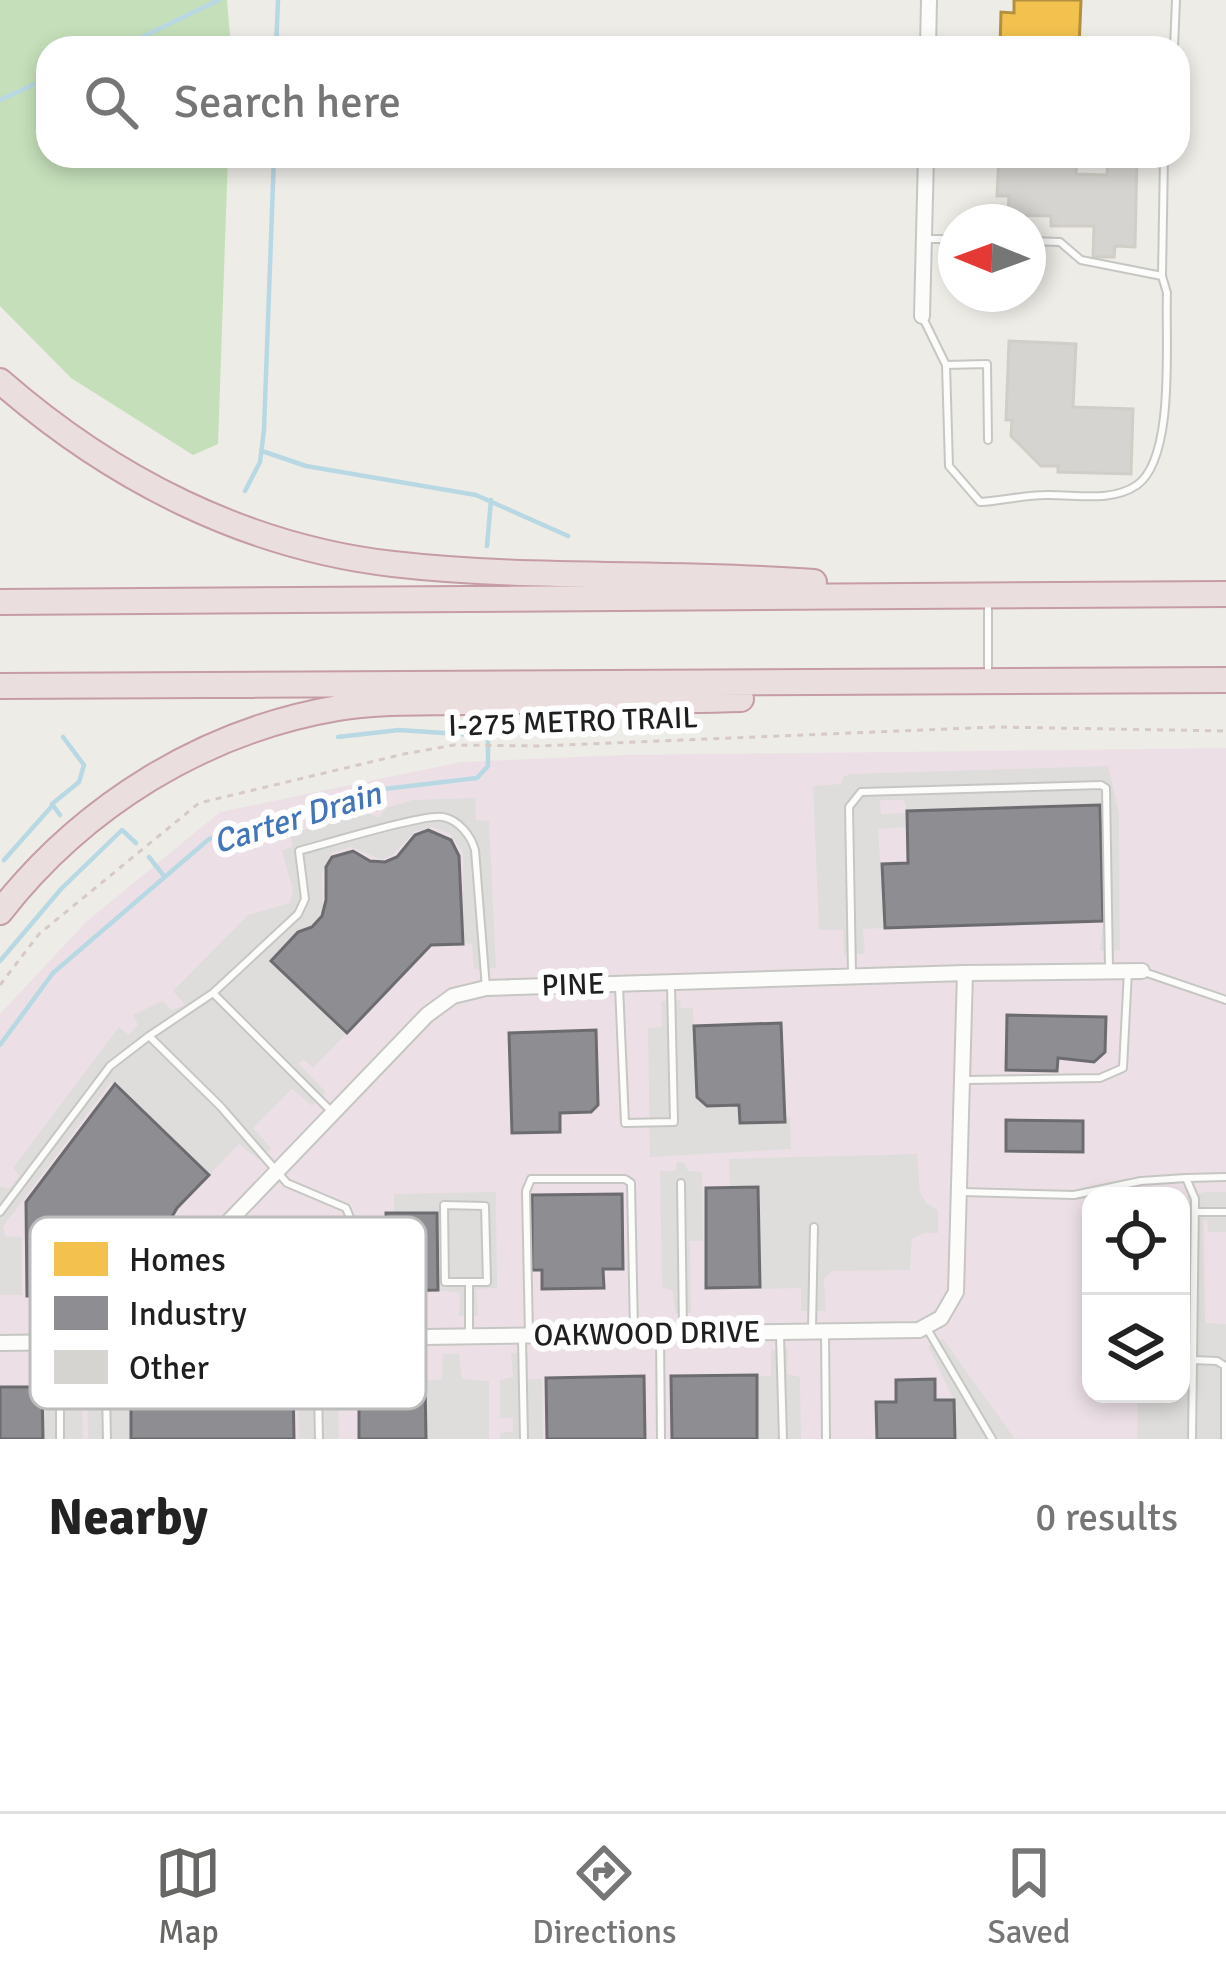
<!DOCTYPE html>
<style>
body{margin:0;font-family:Signika,sans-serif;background:#f2f2f2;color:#222}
.controls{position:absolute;right:36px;bottom:36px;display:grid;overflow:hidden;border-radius:24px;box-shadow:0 6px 18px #0003}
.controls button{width:108px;height:108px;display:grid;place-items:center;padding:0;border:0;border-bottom:3px solid #e0e0e0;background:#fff;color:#222;font:60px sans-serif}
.compass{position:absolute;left:938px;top:204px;width:108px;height:108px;border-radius:50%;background:#fff;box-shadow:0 6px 18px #0003;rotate:271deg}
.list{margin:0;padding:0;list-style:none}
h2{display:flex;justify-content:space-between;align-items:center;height:156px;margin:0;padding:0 48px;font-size:51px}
h2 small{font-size:39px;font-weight:400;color:#767676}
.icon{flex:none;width:66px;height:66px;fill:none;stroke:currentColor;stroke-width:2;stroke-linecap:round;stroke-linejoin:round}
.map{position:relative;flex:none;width:1226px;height:1439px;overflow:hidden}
.search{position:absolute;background:#fff;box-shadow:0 6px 18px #0003;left:36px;right:36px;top:36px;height:132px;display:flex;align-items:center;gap:30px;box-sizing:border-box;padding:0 42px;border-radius:36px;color:#767676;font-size:45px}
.sheet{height:372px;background:#fff}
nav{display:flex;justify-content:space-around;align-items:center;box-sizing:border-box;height:168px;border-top:3px solid #e0e0e0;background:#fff;font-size:33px;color:#767676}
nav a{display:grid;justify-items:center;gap:6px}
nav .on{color:#676765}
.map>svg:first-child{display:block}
.industrial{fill:#ece0e6;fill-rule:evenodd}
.forest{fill:#c5dfba}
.parking{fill:#dedddb}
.homes{fill:#f2c14e;stroke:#b39040;stroke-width:3}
.industry{fill:#8d8d92;stroke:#6c6c70;stroke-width:3}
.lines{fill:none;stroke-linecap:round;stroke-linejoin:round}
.stream{stroke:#b8d8e4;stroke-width:4.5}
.building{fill:#d6d4d0;stroke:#d1cec8;stroke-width:3}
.service-casing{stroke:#c6c6c3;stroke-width:10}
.minor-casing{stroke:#c6c6c3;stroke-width:18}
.motorway-casing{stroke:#c69ca6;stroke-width:28}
.path{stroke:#d7c9c6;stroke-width:3;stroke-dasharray:6 6;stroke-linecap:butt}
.service{stroke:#fcfcfb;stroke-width:6}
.minor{stroke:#fcfcfb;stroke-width:14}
.motorway{stroke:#ebdedf;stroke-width:24}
.labels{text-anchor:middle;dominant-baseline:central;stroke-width:12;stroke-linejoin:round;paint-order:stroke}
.street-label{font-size:30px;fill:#1f1f1f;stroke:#fff}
.water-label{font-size:33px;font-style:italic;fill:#4376b8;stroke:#fff}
.key{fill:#fff;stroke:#bcbcbc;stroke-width:3}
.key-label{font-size:33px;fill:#1f1f1f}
</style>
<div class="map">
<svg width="1226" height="1439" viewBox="0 0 1226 1439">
<rect width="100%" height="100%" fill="#eeece7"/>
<path class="industrial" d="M 1226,748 L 1226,1439 L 0,1439 L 0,1014 L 86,922 L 220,812 L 461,762 L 623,755 ZM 1091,1196 L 1181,1196 L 1181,1394 L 1091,1394 Z"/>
<path class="forest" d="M 0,0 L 227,0 L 231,48 L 48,48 L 48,156 L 228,156 L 218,444 L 193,455 L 71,378 L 0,306 Z"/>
<path class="parking" d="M 1108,766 L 1119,813 L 1120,950 L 1100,951 L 1103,921 L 1099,805 L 907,811 L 904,800 L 880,800 L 881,814 L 906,813 L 907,827 L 878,829 L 885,928 L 863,929 L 865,954 L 844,955 L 843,930 L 819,930 L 813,786 L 841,784 L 844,776 L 852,774 Z
M 475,798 L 476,820 L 489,821 L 496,968 L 474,969 L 472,944 L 463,943 L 463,853 L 451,835 L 433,827 L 415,831 L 394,854 L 382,860 L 351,847 L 331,853 L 322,873 L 323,908 L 317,922 L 298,932 L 271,961 L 347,1033 L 313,1068 L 304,1060 L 298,1063 L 326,1092 L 312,1106 L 292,1089 L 253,1128 L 271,1148 L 259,1160 L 239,1144 L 209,1175 L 111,1082 L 3,1227 L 5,1236 L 22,1237 L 22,1295 L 0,1295 L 0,1186 L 8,1189 L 20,1175 L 13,1168 L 119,1027 L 129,1035 L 138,1025 L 133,1015 L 162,1001 L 172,1010 L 185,1005 L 173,991 L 248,915 L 290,903 L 293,891 L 282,851 L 292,847 L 291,833 L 367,813 L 379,818 L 386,808 L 413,800 Z
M 680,1000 L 681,1008 L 693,1008 L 697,1097 L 707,1106 L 739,1105 L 740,1123 L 784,1122 L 785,1117 L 790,1117 L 791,1149 L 650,1157 L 648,1028 L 662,1027 L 661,1001 Z
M 917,1154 L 920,1192 L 926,1203 L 938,1210 L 938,1233 L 924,1233 L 912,1239 L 910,1270 L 832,1271 L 824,1279 L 826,1311 L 801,1311 L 801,1288 L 760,1289 L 758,1188 L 730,1188 L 729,1159 Z
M 677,1162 L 684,1162 L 688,1171 L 702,1172 L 703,1241 L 690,1241 L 691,1313 L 675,1313 L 673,1291 L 662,1287 L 660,1171 L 675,1171 Z
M 496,1192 L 497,1288 L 476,1289 L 478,1316 L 459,1316 L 460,1293 L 438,1290 L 437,1213 L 394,1213 L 394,1194 Z
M 1205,1192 L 1226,1192 L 1226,1232 L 1208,1232 L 1207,1220 L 1203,1220 L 1205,1323 L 1226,1324 L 1226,1439 L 1137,1439 L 1138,1394 L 1181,1394 L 1183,1198 Z
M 943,1339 L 1015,1439 L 955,1439 L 954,1400 L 928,1346 Z
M 788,1349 L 787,1374 L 800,1377 L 801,1439 L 757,1439 L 757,1376 L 771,1376 L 771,1350 Z
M 511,1353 L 528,1353 L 528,1379 L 542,1379 L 543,1439 L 500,1439 L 500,1433 L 513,1431 L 513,1418 L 500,1418 L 500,1380 L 513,1377 Z
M 443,1354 L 459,1354 L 462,1379 L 489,1381 L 489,1439 L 426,1439 L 425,1381 L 442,1379 Z
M 310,1356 L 326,1356 L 326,1379 L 338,1380 L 339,1439 L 299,1439 L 298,1382 L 310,1376 Z
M 73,1359 L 72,1385 L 82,1386 L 83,1439 L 43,1439 L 42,1387 L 55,1386 L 54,1360 Z
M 97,1359 L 117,1359 L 115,1388 L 130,1391 L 131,1439 L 88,1439 L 87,1387 L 100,1383 Z"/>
<path class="homes" d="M 1014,0 L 1081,0 L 1079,48 L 1000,48 L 1001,12 L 1014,13 Z"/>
<path class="industry" d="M 1100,805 L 1103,921 L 885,928 L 882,864 L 908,863 L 907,811 Z
M 428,830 L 451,840 L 459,856 L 463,944 L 431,945 L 347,1033 L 271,961 L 298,932 L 312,927 L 322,916 L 326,900 L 326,867 L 332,857 L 353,851 L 370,861 L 385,862 L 397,857 L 415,835 Z
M 1007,1015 L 1106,1017 L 1105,1052 L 1094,1062 L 1058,1058 L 1057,1071 L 1006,1070 Z
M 781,1023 L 785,1122 L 740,1123 L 739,1105 L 707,1106 L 697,1097 L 694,1026 Z
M 596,1030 L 598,1105 L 591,1112 L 560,1113 L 560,1132 L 512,1133 L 509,1033 Z
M 115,1084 L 209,1175 L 177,1208 L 161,1236 L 151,1268 L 150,1294 L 27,1296 L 26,1202 Z
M 1006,1120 L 1083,1121 L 1083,1152 L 1006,1151 Z
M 758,1187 L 760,1287 L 706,1288 L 706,1188 Z
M 622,1194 L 623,1269 L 603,1269 L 604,1288 L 542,1289 L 542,1270 L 532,1270 L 532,1195 Z
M 386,1213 L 437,1213 L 438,1290 L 387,1291 Z
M 644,1376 L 645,1439 L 547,1439 L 546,1378 Z
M 671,1376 L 757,1375 L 757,1439 L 672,1439 Z
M 425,1379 L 426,1439 L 359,1439 L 359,1380 Z
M 935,1379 L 935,1400 L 954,1400 L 955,1439 L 877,1439 L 876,1402 L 896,1402 L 896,1380 Z
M 293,1380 L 294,1439 L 131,1439 L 131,1383 Z
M 0,1387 L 42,1387 L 43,1439 L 0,1439 Z"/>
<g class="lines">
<path class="stream" d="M 119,48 L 219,0
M 276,48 L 278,0
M 0,100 L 48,78
M 262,451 L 306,466 L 476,495 L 568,536
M 245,491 L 260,462 L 264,430 L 274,156
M 487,546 L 491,500
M 338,737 L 399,730 L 488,736
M 60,815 L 52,804 L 79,782 L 84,765 L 63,737
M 149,857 L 164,876
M 4,860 L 52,806
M 0,961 L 61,889 L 122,830 L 136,843
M 0,1045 L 53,973 L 209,839 L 247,825 L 384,789 L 477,778 L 488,766 L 488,726"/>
</g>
<path class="building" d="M 999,156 L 1077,156 L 1076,174 L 1107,175 L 1108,156 L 1137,156 L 1135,247 L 1115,246 L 1114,257 L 1093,257 L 1094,226 L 1051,226 L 1051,216 L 1008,215 L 1009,196 L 997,196 Z
M 1009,341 L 1076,344 L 1073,407 L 1133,409 L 1131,474 L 1058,472 L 1058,466 L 1041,466 L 1011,436 L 1012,420 L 1006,420 Z"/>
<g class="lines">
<g class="service-casing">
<path id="service" d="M 1174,48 L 1176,0
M 927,239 L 956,239
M 1162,276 L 1164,156
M 922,316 L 946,365 L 949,466 L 980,502 C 1002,501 1024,495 1045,495 C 1075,494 1111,503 1137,485 C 1176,457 1165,338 1167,293 L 1162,276 L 1081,260 L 1060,242 L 1028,241
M 946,365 L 987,364 L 988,440
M 988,600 L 988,677
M 1144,972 L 1226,1000
M 852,973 L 849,807 L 861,792 L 1101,785 L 1106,788 L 1109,968
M 619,986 L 625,1123 L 674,1122 L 671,986
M 149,1036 L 213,993
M 966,1080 L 1100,1078 L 1123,1068 L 1128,971
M 330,1110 L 213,993 L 298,914 L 305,899 L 299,851 C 321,845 426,813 443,817 C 459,820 471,836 475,850 L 486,988
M 1186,1178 L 1226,1177
M 681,1183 L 683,1330
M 961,1192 L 1074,1195 L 1141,1181 L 1186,1178 L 1195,1199 L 1192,1439
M 0,1212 L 110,1066 L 149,1036 L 221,1107 L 287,1183 L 346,1208 L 356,1232 L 357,1334
M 1195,1212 L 1226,1212
M 469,1282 L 487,1282 L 485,1206 L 444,1205 L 445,1282 L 469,1282 L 469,1333
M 926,1327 L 992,1439
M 812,1329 L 814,1227
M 825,1332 L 826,1439
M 660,1335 L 661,1439
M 780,1335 L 783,1439
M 529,1336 L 526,1191 L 531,1179 L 625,1179 L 631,1183 L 634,1331
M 522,1339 L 524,1439
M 317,1342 L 319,1439
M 105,1345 L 107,1439
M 1192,1360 L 1217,1361 L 1225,1366 L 1225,1439
M 60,1439 L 60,1346"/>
</g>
<g class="minor-casing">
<path id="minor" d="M 928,48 L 929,0
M 922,316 L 926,156
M 197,1340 L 196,1276 L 210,1241 L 427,1015 L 453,996 L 486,988 L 965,973 L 1142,971
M 0,1343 L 919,1330 L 941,1318 L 956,1292 L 965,973"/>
</g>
<g class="motorway-casing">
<path id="motorway" d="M 0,381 C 111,478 245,547 393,564 C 532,580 674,571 814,582
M 0,602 L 1226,594
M 0,686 L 1226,680
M 0,912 C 83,806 203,731 338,708 C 380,701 423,703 466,702 C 557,699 649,702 741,699"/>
</g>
<path class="path" d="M 0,985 L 39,934 L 199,803 L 404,754 L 454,745 L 542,746 L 995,727 L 1226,731"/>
<use href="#service" class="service"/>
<use href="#minor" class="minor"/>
<use href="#motorway" class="motorway"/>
</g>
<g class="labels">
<g class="street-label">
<text transform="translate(573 722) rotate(-2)">I-275 METRO TRAIL</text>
<text transform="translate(573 985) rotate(-2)">PINE</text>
<text transform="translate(647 1334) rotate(-1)">OAKWOOD DRIVE</text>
</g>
<g class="water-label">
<text transform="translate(297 818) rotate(-17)">Carter Drain</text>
</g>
</g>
<rect x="30" y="1217" width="396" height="192" rx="18" class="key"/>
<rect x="54" y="1242" width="54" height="34" fill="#f2c14e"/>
<rect x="54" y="1296" width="54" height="34" fill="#8d8d92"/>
<rect x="54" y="1350" width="54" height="34" fill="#d6d4d0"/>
<g class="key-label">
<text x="129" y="1271">Homes</text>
<text x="129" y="1325">Industry</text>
<text x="129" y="1379">Other</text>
</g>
</svg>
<div class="controls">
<button><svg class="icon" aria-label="locate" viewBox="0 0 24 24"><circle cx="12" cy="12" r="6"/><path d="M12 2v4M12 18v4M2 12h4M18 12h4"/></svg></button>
<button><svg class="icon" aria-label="layers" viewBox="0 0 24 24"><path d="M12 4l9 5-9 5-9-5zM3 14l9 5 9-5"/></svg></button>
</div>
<svg class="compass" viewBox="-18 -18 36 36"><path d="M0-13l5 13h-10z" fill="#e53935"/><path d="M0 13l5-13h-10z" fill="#767676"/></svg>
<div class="search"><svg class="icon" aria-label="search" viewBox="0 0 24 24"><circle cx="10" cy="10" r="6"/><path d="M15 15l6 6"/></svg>Search here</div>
</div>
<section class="sheet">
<h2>Nearby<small>0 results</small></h2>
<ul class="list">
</ul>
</section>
<nav>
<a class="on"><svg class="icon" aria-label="map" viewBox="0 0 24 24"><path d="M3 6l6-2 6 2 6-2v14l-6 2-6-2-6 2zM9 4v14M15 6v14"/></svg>Map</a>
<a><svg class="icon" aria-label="directions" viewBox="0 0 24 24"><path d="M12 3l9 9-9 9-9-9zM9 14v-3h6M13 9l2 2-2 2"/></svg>Directions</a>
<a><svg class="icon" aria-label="saved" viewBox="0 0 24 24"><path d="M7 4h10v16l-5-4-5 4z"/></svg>Saved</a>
</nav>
